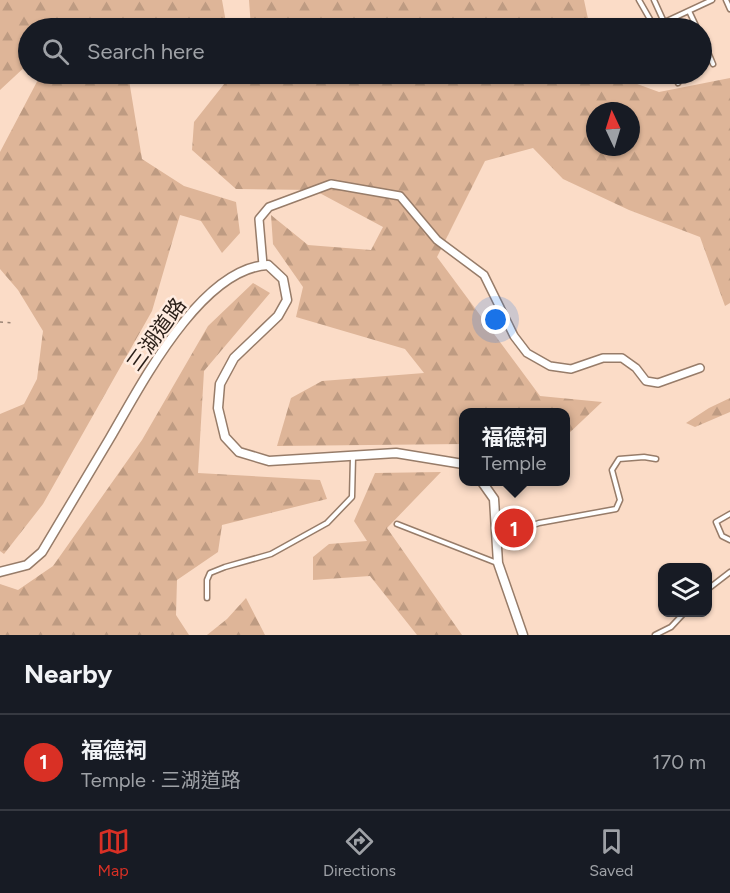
<!DOCTYPE html>
<meta charset="utf-8">
<style>
body{margin:0;font-family:Figtree,"Noto Sans TC",sans-serif;background:#20242c;color:#f1f3f6}
.controls{position:absolute;right:18px;bottom:18px;display:grid;overflow:hidden;border-radius:12px;box-shadow:0 2px 4px #0004}
.controls button{width:54px;height:54px;display:grid;place-items:center;padding:0;border:0;border-bottom:2px solid #363941;background:#171b24;color:#f1f3f6;font:30px sans-serif}
.compass{position:absolute;left:586px;top:102px;width:54px;height:54px;border-radius:50%;background:#171b24;box-shadow:0 2px 4px #0004;rotate:356deg}
.you{position:absolute;left:496px;top:320px;width:21px;height:21px;margin:-15px;border:4px solid #fff;border-radius:50%;background:#1a73e8;box-shadow:0 0 0 9px #1a73e833}
.badge{display:grid;place-items:center;width:39px;height:39px;border-radius:50%;background:#d93025;color:#fff;font-size:20px;font-weight:700}
.pin{position:absolute;translate:-50% -50%;border:3px solid #fff;box-shadow:0 2px 6px #0006}
.popup{position:absolute;left:459px;top:408px;width:111px;height:78px;box-sizing:border-box;display:grid;place-content:center;border-radius:12px;background:#171b24;filter:drop-shadow(0 2px 4px #0005);font-size:20px;white-space:nowrap;color:#9ea1a6}
.popup b{font-size:22px;color:#f1f3f6}
.popup::after{content:'';position:absolute;left:50%;top:100%;margin-left:-12px;border:12px solid transparent;border-top-color:#171b24}
.list{margin:0;padding:0;list-style:none}
h2{display:flex;justify-content:space-between;align-items:center;height:78px;margin:0;padding:0 24px;font-size:26px}
h2 small{font-size:20px;font-weight:400;color:#9ea1a6}
.list li{display:grid;grid-template-columns:39px 1fr auto;gap:18px;align-items:center;box-sizing:border-box;height:96px;padding:0 24px;border-top:2px solid #363941}
.list b{display:block;font-size:22px;white-space:nowrap}
.list p{margin:0;font-size:20px;white-space:nowrap;color:#9ea1a6}
.list em{font-size:20px;font-style:normal;color:#9ea1a6}
.icon{flex:none;width:33px;height:33px;fill:none;stroke:currentColor;stroke-width:2;stroke-linecap:round;stroke-linejoin:round}
.map{position:relative;flex:none;width:730px;height:635px;overflow:hidden}
.search{position:absolute;background:#171b24;box-shadow:0 2px 4px #0004;left:18px;right:18px;top:18px;height:66px;display:flex;align-items:center;gap:15px;box-sizing:border-box;padding:0 21px;border-radius:33px;color:#9ea1a6;font-size:22px}
.sheet{height:174px;background:#171b24}
nav{display:flex;justify-content:space-around;align-items:center;box-sizing:border-box;height:84px;border-top:2px solid #363941;background:#171b24;font-size:16px;color:#9ea1a6}
nav a{display:grid;justify-items:center;gap:3px}
nav .on{color:#d93025}
.map>svg:first-child{display:block}
.forest{fill:url(#forest-firs);fill-rule:evenodd}
.lines{fill:none;stroke-linecap:round;stroke-linejoin:round}
.service-casing{stroke:#977c69;stroke-width:7}
.minor-casing{stroke:#977c69;stroke-width:10}
.tertiary-casing{stroke:#977c69;stroke-width:11}
.path{stroke:#9a8475;stroke-width:1.5;stroke-dasharray:3 4.5;stroke-linecap:butt}
.service{stroke:#fff;stroke-width:4}
.minor{stroke:#fff;stroke-width:7}
.tertiary{stroke:#fff;stroke-width:8}
.labels{text-anchor:middle;dominant-baseline:central;stroke-width:5;stroke-linejoin:round;paint-order:stroke}
.street-label{font-size:21px;fill:#291e17;stroke:#ffece0}
</style>
<div class="map">
<svg width="730" height="635" viewBox="0 0 730 635">
<defs>
<pattern id="forest-firs" width="22" height="20" patternUnits="userSpaceOnUse" patternTransform="scale(1.5)"><rect width="22" height="20" fill="#deb598"/><path d="M5 1l3.5 6h-7zM16 11l3.5 6h-7z" fill="#be9b82"/></pattern>
</defs>
<rect width="100%" height="100%" fill="#fbdcc7"/>
<path class="forest" d="M 0,0 L 222,0 L 227,28 L 28,28 L 28,64 L 0,90 Z
M 249,0 L 584,0 L 590,28 L 251,28 Z
M 41,74 L 128,74 L 142,159 L 184,186 L 236,202 L 240,233 L 222,253 L 201,221 L 180,215 L 152,311 L 43,504 L 4,554 L 0,551 L 0,414 L 24,404 L 37,379 L 43,331 L 18,290 L 0,269 L 0,152 Z
M 232,74 L 610,74 L 659,92 L 730,78 L 730,303 L 725,306 L 700,237 L 629,210 L 563,179 L 533,148 L 485,161 L 437,257 L 540,396 L 602,402 L 565,437 L 565,412 L 463,412 L 463,444 L 277,446 L 291,398 L 322,381 L 424,373 L 405,349 L 296,317 L 303,287 L 273,244 L 271,215 L 308,245 L 371,250 L 383,227 L 314,190 L 236,189 L 192,150 L 194,122 ZM 595,111 L 631,111 L 631,147 L 595,147 Z
M 253,283 L 270,293 L 204,371 L 198,473 L 320,480 L 327,499 L 222,525 L 218,552 L 177,580 L 176,615 L 189,635 L 0,635 L 0,584 L 18,590 L 53,566 L 142,440 L 208,326 Z
M 730,398 L 730,412 L 695,427 L 686,423 L 709,408 Z
M 441,472 L 387,528 L 462,635 L 417,635 L 370,576 L 313,580 L 313,557 L 329,544 L 367,541 L 354,521 L 375,473 Z
M 246,598 L 265,635 L 207,635 L 227,619 Z"/>
<g class="lines">
<g class="service-casing">
<path id="service" d="M 639,0 L 655,28
M 654,0 L 664,22
M 726,0 L 730,9
M 689,11 L 697,28
M 654,27 L 712,0
M 702,38 L 713,64
M 674,74 L 678,83
M 730,514 L 716,522 L 722,536 L 730,540
M 397,524 L 497,563
M 498,538 L 539,523 L 616,509 L 620,500 L 612,470 L 619,459 L 644,457 L 656,459
M 708,589 L 730,572
M 207,598 L 207,580 L 210,573 L 225,567 L 271,554 L 327,523 L 352,497 L 353,457
M 655,635 L 671,627 L 685,612"/>
</g>
<g class="minor-casing">
<path id="minor" d="M 263,265 L 259,219 L 269,207 L 331,184 L 400,196 L 437,240 L 484,275 L 514,336 L 527,353 L 550,366 L 571,369 L 603,358 L 622,358 L 636,368 L 646,381 L 658,383 L 700,368"/>
</g>
<g class="tertiary-casing">
<path id="tertiary" d="M 482,482 L 494,499 L 498,563 L 523,635
M 0,572 L 27,565 L 42,552 C 65,514 87,476 110,438 C 140,387 200,268 268,265 L 283,279 L 287,300 L 278,316 L 234,358 L 220,384 L 218,408 L 225,437 L 239,452 L 269,461 L 396,453 L 463,464"/>
</g>
<path class="path" d="M 693,74 L 694,76
M 0,322 L 15,323"/>
<use href="#service" class="service"/>
<use href="#minor" class="minor"/>
<use href="#tertiary" class="tertiary"/>
</g>
<g class="labels">
<g class="street-label">
<text transform="translate(156 334) rotate(-54)">三湖道路</text>
</g>
</g>
</svg>
<div class="controls">
<button><svg class="icon" aria-label="layers" viewBox="0 0 24 24"><path d="M12 4l9 5-9 5-9-5zM3 14l9 5 9-5"/></svg></button>
</div>
<svg class="compass" viewBox="-18 -18 36 36"><path d="M0-13l5 13h-10z" fill="#e53935"/><path d="M0 13l5-13h-10z" fill="#9ea1a6"/></svg>
<div class="you"></div>
<div class="pin badge" style="left:514px;top:528px">1</div>
<div class="popup"><b>福德祠</b>Temple</div>
<div class="search"><svg class="icon" aria-label="search" viewBox="0 0 24 24"><circle cx="10" cy="10" r="6"/><path d="M15 15l6 6"/></svg>Search here</div>
</div>
<section class="sheet">
<h2>Nearby<small></small></h2>
<ul class="list">
<li><span class="badge">1</span><div><b>福德祠</b><p>Temple · 三湖道路</p></div><em>170 m</em></li>
</ul>
</section>
<nav>
<a class="on"><svg class="icon" aria-label="map" viewBox="0 0 24 24"><path d="M3 6l6-2 6 2 6-2v14l-6 2-6-2-6 2zM9 4v14M15 6v14"/></svg>Map</a>
<a><svg class="icon" aria-label="directions" viewBox="0 0 24 24"><path d="M12 3l9 9-9 9-9-9zM9 14v-3h6M13 9l2 2-2 2"/></svg>Directions</a>
<a><svg class="icon" aria-label="saved" viewBox="0 0 24 24"><path d="M7 4h10v16l-5-4-5 4z"/></svg>Saved</a>
</nav>
